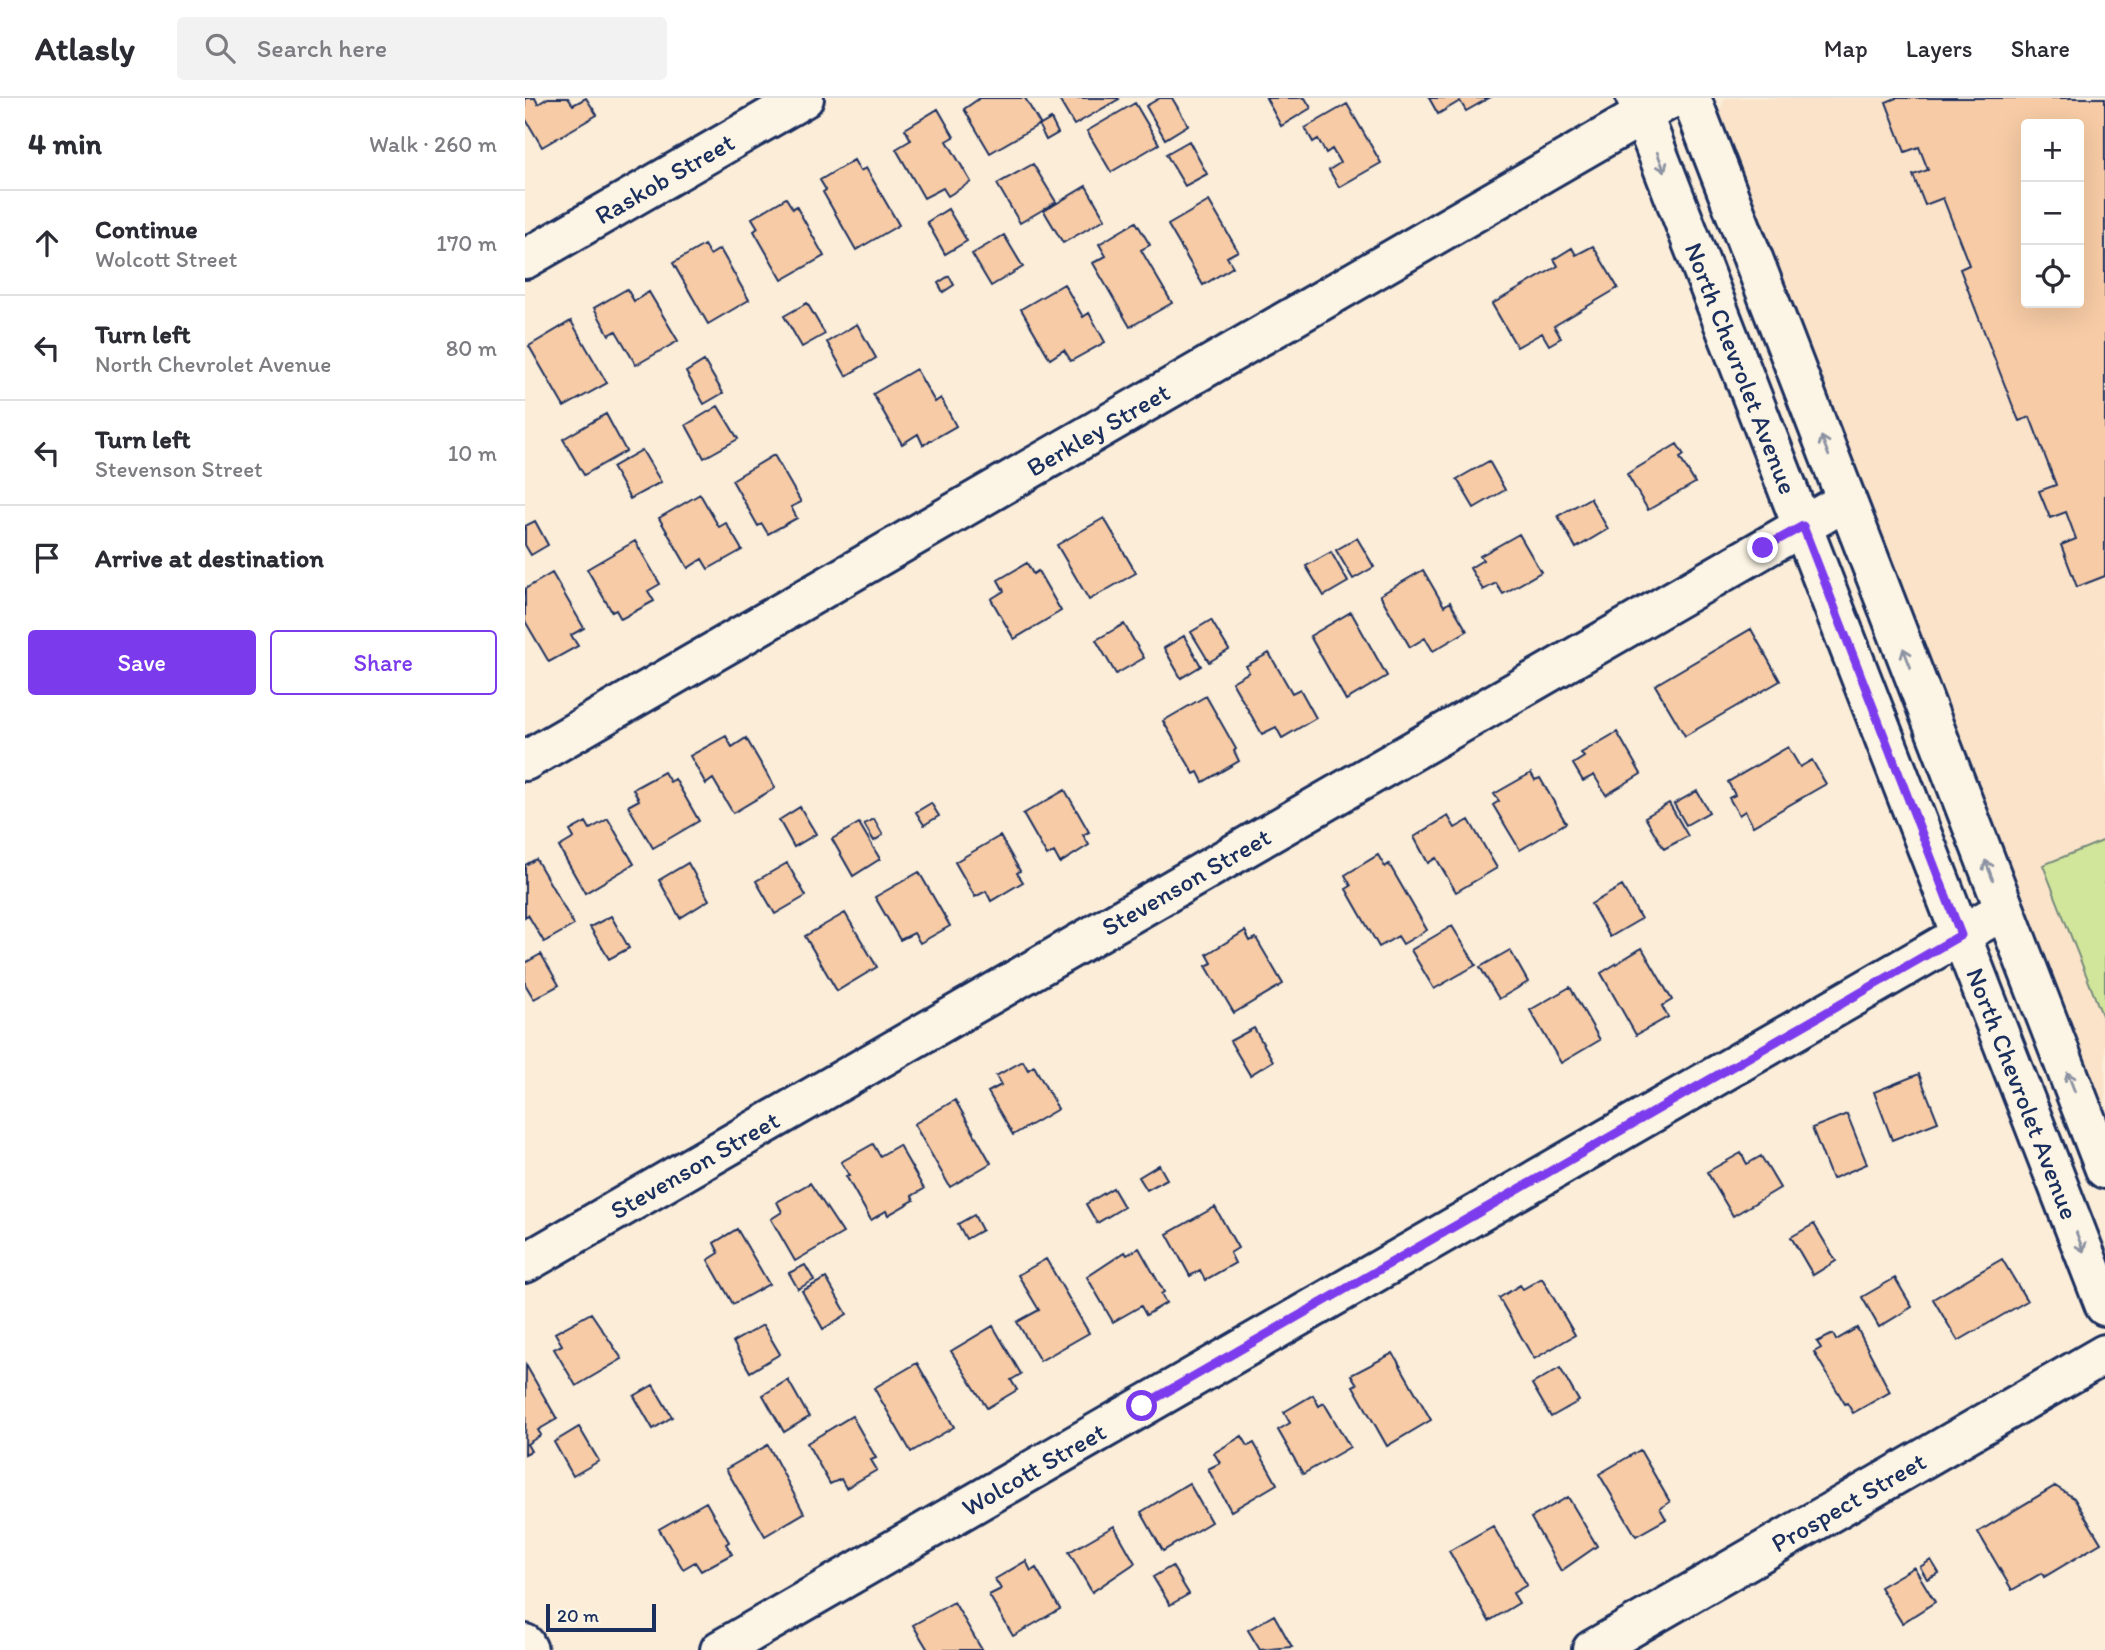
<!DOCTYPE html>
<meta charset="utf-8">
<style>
body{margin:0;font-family:Itim,sans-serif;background:#f2f2f3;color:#2b2b33}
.controls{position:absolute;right:21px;top:21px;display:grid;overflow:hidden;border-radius:7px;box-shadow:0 7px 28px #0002}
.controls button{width:63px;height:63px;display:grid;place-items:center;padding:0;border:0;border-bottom:2px solid #e1e1e2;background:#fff;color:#2b2b33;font:35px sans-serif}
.scale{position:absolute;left:21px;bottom:18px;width:110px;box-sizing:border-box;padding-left:7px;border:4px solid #1b2f5e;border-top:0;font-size:19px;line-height:24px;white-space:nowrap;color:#1b2f5e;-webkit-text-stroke:5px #fcf5e5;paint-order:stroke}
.stop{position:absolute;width:21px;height:21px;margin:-16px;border:5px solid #7c3aed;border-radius:50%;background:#fff}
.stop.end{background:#7c3aed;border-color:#fff;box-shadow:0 2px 7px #0008}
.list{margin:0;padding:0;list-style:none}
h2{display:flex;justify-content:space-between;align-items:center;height:91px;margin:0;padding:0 28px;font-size:30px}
h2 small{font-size:23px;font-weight:400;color:#7c7c81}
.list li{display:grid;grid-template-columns:46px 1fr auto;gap:21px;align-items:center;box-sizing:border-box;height:105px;padding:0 28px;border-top:2px solid #e1e1e2}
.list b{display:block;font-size:26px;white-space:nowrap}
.list p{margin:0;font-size:23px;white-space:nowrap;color:#7c7c81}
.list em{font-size:23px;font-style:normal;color:#7c7c81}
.actions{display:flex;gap:14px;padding:21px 28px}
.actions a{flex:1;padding:16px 0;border:2px solid #7c3aed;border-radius:7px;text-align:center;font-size:24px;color:#7c3aed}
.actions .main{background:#7c3aed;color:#fff}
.icon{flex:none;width:38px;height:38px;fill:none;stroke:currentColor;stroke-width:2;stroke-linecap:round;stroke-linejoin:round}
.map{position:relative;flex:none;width:1580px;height:1552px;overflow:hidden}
header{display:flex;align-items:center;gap:42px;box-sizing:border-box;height:98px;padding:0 35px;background:#fff;border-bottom:2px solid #e1e1e2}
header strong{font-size:33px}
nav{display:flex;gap:38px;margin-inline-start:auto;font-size:24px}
.search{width:490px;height:63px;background:#f2f2f3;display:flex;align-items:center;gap:18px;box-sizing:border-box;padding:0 24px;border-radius:7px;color:#7c7c81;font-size:26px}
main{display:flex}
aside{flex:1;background:#fff}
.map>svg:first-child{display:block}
.built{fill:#fae3c9;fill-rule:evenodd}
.green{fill:#d1e69a;stroke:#768a7c;stroke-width:2}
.building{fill:#f6cba5;stroke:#1b2f5e;stroke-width:2;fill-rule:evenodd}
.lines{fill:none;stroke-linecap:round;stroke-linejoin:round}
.minor-casing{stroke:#1b2f5e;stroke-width:44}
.minor{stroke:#fcf5e5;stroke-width:38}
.oneway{stroke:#8c92a2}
.route{stroke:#7c3aed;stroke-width:9}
.labels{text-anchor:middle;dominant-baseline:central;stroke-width:6;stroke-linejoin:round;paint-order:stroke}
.street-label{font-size:26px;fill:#1b2f5e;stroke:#fcf5e5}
</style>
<header>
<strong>Atlasly</strong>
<div class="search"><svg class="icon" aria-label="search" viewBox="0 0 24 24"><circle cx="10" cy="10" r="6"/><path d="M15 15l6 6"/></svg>Search here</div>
<nav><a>Map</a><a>Layers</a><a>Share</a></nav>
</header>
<main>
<aside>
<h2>4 min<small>Walk · 260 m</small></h2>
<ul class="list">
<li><svg class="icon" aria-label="ahead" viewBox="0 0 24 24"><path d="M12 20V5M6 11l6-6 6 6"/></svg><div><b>Continue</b><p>Wolcott Street</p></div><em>170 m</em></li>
<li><svg class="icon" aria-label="left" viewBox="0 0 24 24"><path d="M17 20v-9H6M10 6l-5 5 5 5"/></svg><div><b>Turn left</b><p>North Chevrolet Avenue</p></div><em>80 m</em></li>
<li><svg class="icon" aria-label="left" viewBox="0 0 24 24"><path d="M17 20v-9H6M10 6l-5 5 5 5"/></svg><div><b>Turn left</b><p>Stevenson Street</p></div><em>10 m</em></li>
<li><svg class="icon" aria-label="arrive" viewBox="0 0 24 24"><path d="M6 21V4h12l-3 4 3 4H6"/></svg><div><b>Arrive at destination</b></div></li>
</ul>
<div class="actions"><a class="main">Save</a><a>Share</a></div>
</aside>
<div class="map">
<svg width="1580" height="1552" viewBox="0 0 1580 1552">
<rect width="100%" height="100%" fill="#fbedd8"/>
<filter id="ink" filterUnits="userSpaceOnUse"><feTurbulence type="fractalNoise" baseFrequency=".0143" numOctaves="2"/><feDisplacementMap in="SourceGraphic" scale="14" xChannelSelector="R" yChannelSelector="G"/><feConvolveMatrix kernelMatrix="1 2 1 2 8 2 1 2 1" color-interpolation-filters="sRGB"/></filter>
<g filter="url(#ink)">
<path class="built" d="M 1200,0 L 1580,0 L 1580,1012 L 1199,33 L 1195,14 ZM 1501,26 L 1554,26 L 1554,205 L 1501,205 Z"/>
<path class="green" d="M 1580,742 L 1580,925 L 1518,767 Z"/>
<path class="building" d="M 0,0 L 10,0 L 13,6 L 23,0 L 43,0 L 48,7 L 61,0 L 72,17 L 17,49 L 0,20 Z
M 455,0 L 500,0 L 515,26 L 465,55 L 439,11 Z
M 533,0 L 593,0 L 594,1 L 549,27 Z
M 635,0 L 647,0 L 663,27 L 640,41 L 621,8 Z
M 741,0 L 780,0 L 786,10 L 756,28 Z
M 904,0 L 964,0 L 941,13 L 935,3 L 913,16 Z
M 1371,0 L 1580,0 L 1580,478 L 1552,489 L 1536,447 L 1551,441 L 1541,414 L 1525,420 L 1514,393 L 1531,387 L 1505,319 L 1494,323 L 1489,311 L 1435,171 L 1444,167 L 1418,100 L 1400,107 L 1388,77 L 1403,72 L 1394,49 L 1380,54 L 1361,4 ZM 1501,26 L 1554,26 L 1554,205 L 1501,205 Z
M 610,5 L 634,46 L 586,74 L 562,33 Z
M 822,6 L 856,65 L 814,89 L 804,72 L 815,65 L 807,51 L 801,55 L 793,41 L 788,44 L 780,30 Z
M 413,11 L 429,39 L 422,43 L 446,84 L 423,98 L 418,90 L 399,100 L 371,51 L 386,42 L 380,31 Z
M 526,21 L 533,35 L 521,42 L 514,28 Z
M 664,43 L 682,76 L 660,88 L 641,56 Z
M 329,62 L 335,73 L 341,70 L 374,127 L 331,152 L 298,94 L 301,92 L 295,82 Z
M 508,66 L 531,104 L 495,125 L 472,86 Z
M 561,88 L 580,121 L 538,145 L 519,113 Z
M 261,100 L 268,111 L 271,108 L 299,158 L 257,182 L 229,133 L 233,130 L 227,120 Z
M 684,103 L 713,153 L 702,159 L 708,169 L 678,187 L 643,127 Z
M 423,111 L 442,143 L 420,156 L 402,124 Z
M 611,124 L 625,147 L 616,152 L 647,205 L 605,229 L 568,165 L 581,158 L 574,146 Z
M 479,137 L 498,169 L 466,188 L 447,156 Z
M 179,147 L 185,157 L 195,151 L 224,202 L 183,226 L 148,165 Z
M 1068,148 L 1093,190 L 1029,228 L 1036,240 L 1024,247 L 1017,235 L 992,249 L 967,206 L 1033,168 L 1029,161 L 1047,150 L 1051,157 Z
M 424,178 L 429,187 L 418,194 L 413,185 Z
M 539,186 L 558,219 L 564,215 L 580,244 L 546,263 L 539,252 L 525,261 L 496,211 Z
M 102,191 L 109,203 L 124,194 L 153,243 L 111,267 L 91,233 L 84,237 L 69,210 Z
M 282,205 L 300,236 L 277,249 L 259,218 Z
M 46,223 L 82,285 L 39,309 L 4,248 Z
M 332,226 L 351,260 L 321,278 L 302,244 Z
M 179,263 L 198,295 L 179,306 L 161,274 Z
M 391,271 L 410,304 L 416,300 L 431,328 L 398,347 L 393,336 L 377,346 L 348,296 Z
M 193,308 L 213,341 L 179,360 L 161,327 Z
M 81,316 L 101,353 L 59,377 L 38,341 Z
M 1152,346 L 1159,357 L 1155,360 L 1170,385 L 1123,412 L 1102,376 Z
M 117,352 L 136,384 L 105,401 L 87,369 Z
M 249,357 L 276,404 L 266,409 L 272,420 L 243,436 L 237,426 L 233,428 L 207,382 Z
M 964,363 L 980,392 L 949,410 L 932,381 Z
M 175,396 L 194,429 L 201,425 L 217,452 L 183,471 L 177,461 L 163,470 L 134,420 Z
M 1065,400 L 1083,431 L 1051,450 L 1033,418 Z
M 579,420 L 611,475 L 564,502 L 532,447 Z
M 10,423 L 23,447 L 6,457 L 0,447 L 0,428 Z
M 994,436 L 1016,474 L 978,496 L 971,485 L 958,492 L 945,470 L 958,462 L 955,458 Z
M 832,440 L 849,469 L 828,481 L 811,452 Z
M 110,443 L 135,486 L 123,493 L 129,503 L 96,521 L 91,512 L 87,514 L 62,471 Z
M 806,454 L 823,484 L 799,498 L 781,468 Z
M 502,465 L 508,476 L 513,473 L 536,513 L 489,541 L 466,501 L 479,493 L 473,482 Z
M 898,472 L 919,508 L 925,504 L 942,533 L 908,553 L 900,540 L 885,549 L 855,497 Z
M 27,475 L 59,530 L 46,537 L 53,548 L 24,564 L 0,523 L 0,491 Z
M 826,514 L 862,578 L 821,602 L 785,538 Z
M 686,522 L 704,552 L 684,564 L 666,534 Z
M 599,526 L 619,560 L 591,576 L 571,542 Z
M 1226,531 L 1255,583 L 1160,638 L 1130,587 Z
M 659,538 L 676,568 L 656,580 L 639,550 Z
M 744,555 L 767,595 L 775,591 L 791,620 L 757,640 L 751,629 L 737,636 L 707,584 L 724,574 L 721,568 Z
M 681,598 L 711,651 L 709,653 L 714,663 L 678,684 L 673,674 L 669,676 L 638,623 Z
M 1092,634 L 1116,676 L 1081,697 L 1069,677 L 1058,683 L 1048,666 L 1059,659 L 1056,655 Z
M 201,638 L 207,649 L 221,640 L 250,690 L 208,715 L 188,681 L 181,686 L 165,658 Z
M 1263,649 L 1275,669 L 1287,662 L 1301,686 L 1228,728 L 1220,713 L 1214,717 L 1204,700 L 1210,697 L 1203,684 Z
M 139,674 L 145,684 L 150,681 L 174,723 L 128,750 L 103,708 L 114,702 L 108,691 Z
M 1006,675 L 1010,682 L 1015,680 L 1041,725 L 995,752 L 968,707 L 974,703 L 969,696 Z
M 540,692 L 564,734 L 558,737 L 564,747 L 535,765 L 529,754 L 522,758 L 498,716 Z
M 1172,693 L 1184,714 L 1161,727 L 1149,706 Z
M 406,705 L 414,718 L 399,727 L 391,714 Z
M 1144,705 L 1163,738 L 1139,751 L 1120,719 Z
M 275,709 L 291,736 L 269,749 L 254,722 Z
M 923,718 L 930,730 L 944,722 L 972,770 L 931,794 L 911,760 L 903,765 L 889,739 Z
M 83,721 L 109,766 L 60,795 L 34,749 L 49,740 L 45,733 L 61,724 L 65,731 Z
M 349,721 L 358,737 L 349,743 L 339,726 Z
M 334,725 L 355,761 L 328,778 L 307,741 Z
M 475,738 L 495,773 L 492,775 L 498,784 L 466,803 L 461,793 L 450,799 L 430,764 Z
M 853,757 L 860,769 L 864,766 L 902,832 L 878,846 L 873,838 L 854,849 L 821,791 L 826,788 L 820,777 Z
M 11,761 L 49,827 L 19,844 L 3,817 L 0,819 L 0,767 Z
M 163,765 L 184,802 L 155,820 L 134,782 Z
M 262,765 L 281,798 L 250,816 L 231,783 Z
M 394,774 L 425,828 L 395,845 L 389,835 L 375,842 L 350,799 Z
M 1097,788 L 1116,821 L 1085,839 L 1066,806 Z
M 320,815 L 352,869 L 312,893 L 280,838 Z
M 86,818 L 104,850 L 84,861 L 65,829 Z
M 927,828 L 951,867 L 909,891 L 886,852 Z
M 720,833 L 725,843 L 731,840 L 758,886 L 709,915 L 681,868 L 687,865 L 682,856 Z
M 1117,850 L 1147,902 L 1137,908 L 1143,919 L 1111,937 L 1076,875 Z
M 985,852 L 1003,884 L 974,901 L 955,869 Z
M 16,856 L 34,887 L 9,901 L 0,886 L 0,865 Z
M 1045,889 L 1075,942 L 1036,965 L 1005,912 Z
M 729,930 L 748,963 L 725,977 L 705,943 Z
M 498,963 L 503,972 L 509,968 L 533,1011 L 488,1037 L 463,994 L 476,987 L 471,978 Z
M 1394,976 L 1413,1024 L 1367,1042 L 1349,994 Z
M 430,1002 L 466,1065 L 425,1089 L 389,1026 Z
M 1322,1016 L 1342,1066 L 1307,1081 L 1287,1030 Z
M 348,1046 L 355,1058 L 374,1047 L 399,1091 L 387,1098 L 389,1102 L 363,1117 L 361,1113 L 346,1122 L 321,1078 L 324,1077 L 316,1064 Z
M 1216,1055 L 1222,1066 L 1236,1058 L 1255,1090 L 1208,1118 L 1182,1074 Z
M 634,1067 L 642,1081 L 622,1092 L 614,1079 Z
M 285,1085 L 318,1135 L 270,1163 L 246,1121 L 257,1114 L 252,1104 Z
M 588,1090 L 599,1109 L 572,1125 L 561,1106 Z
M 690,1109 L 713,1150 L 705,1155 L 710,1165 L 680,1182 L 675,1172 L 665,1178 L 642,1136 Z
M 449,1117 L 457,1132 L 441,1141 L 433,1126 Z
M 1289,1126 L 1311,1163 L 1288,1177 L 1266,1139 Z
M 212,1131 L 244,1186 L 208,1206 L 183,1162 L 194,1155 L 189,1145 Z
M 614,1150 L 639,1194 L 636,1196 L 641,1205 L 621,1217 L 616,1208 L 588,1224 L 562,1179 L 600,1154 L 602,1157 Z
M 521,1161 L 564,1235 L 515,1263 L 492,1224 L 514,1212 L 493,1177 Z
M 1477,1161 L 1502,1203 L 1433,1243 L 1408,1201 Z
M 280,1167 L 289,1182 L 273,1191 L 264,1175 Z
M 301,1180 L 322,1216 L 298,1231 L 277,1193 Z
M 1017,1180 L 1050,1237 L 1009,1261 L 974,1200 L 995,1187 L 998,1191 Z
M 1370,1180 L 1387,1209 L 1354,1229 L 1337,1199 Z
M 66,1215 L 97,1261 L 51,1288 L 29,1251 L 37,1247 L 30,1235 Z
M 238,1227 L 255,1256 L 225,1274 L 208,1244 Z
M 468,1228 L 496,1276 L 486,1282 L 492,1292 L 462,1310 L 426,1253 Z
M 1332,1230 L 1365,1294 L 1328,1315 L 1322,1305 L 1320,1306 L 1289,1254 L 1296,1250 L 1292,1244 L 1308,1236 L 1311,1242 Z
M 868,1255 L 906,1322 L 862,1348 L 828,1288 L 832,1286 L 826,1277 Z
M 392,1265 L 429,1329 L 386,1354 L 349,1290 Z
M 1,1267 L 32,1321 L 13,1332 L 16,1337 L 2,1346 L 6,1353 L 0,1356 Z
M 1035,1270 L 1054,1303 L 1026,1319 L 1007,1286 Z
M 263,1282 L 284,1319 L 259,1334 L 238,1297 Z
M 128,1287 L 147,1319 L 128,1331 L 109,1298 Z
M 788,1297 L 794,1308 L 799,1305 L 825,1349 L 778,1376 L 753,1332 L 765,1325 L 759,1314 Z
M 327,1318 L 351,1360 L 346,1362 L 352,1372 L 321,1390 L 316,1381 L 305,1386 L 282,1345 Z
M 54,1329 L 74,1363 L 48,1378 L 29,1344 Z
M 717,1338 L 723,1348 L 729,1345 L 752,1386 L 706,1413 L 683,1371 L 695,1365 L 689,1355 Z
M 243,1347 L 279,1415 L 240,1438 L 201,1371 Z
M 1115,1352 L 1145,1404 L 1135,1410 L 1141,1421 L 1111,1438 L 1074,1376 Z
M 664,1385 L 686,1424 L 638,1453 L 616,1414 Z
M 1530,1388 L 1549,1400 L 1576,1445 L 1519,1479 L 1517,1475 L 1487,1492 L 1453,1434 Z
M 1043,1399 L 1072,1448 L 1036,1473 L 1006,1420 Z
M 181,1404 L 204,1444 L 201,1446 L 207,1456 L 176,1473 L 170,1464 L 158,1471 L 134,1431 Z
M 589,1428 L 610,1465 L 567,1494 L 544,1454 Z
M 968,1428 L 1002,1487 L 988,1495 L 994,1505 L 964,1523 L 924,1453 Z
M 1406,1462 L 1414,1475 L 1402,1481 L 1395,1469 Z
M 501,1463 L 506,1473 L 511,1470 L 535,1511 L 488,1538 L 464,1497 L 476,1491 L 470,1481 Z
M 647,1468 L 664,1496 L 645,1507 L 628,1479 Z
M 1389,1469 L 1410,1504 L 1377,1525 L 1355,1489 Z
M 429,1504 L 457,1552 L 403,1552 L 388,1527 Z
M 749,1517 L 767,1549 L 735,1552 L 723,1532 Z"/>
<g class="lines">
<g class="minor-casing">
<g id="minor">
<path id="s1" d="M 1111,0 L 1580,1208"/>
<path d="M 1166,0 L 1580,1071"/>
<path id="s2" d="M 0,161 L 279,0"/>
<path id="s3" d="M 0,663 L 1147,0"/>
<path id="s4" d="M 0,1165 L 1321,403"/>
<path d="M 0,1546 L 3,1552"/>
<path id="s5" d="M 195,1552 L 1479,812"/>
<path id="s6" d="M 1067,1552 L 1580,1256"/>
</g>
</g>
<use href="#minor" class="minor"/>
</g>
<defs><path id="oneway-shaft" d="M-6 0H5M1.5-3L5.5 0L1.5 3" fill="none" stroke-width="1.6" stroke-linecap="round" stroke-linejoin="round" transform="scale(1.75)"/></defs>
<g class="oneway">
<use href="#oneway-shaft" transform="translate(1136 64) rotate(69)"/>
<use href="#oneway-shaft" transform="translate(1300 348) rotate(-111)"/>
<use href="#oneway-shaft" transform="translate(1382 560) rotate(-111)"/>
<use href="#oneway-shaft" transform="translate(1464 772) rotate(-111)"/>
<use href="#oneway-shaft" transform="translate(1546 984) rotate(-111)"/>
<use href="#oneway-shaft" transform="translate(1555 1144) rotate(69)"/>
</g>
</g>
<g class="lines" filter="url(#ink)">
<path class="route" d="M 617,1308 L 1436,837 L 1278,428 L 1238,450"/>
</g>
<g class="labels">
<g class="street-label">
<text stroke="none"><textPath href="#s2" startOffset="161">Raskob Street</textPath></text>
<text stroke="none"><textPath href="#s1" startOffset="290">North Chevrolet Avenue</textPath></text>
<text stroke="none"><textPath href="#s3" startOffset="662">Berkley Street</textPath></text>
<text stroke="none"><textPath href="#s4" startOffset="763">Stevenson Street</textPath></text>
<text stroke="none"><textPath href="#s1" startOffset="1068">North Chevrolet Avenue</textPath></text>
<text stroke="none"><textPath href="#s4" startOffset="196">Stevenson Street</textPath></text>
<text stroke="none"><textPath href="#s5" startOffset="362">Wolcott Street</textPath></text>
<text stroke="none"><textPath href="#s6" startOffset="296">Prospect Street</textPath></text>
</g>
</g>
</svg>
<div class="controls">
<button>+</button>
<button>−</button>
<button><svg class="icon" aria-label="locate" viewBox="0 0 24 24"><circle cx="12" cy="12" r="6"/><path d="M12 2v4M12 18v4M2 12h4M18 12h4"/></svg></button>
</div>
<div class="scale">20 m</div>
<div class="stop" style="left:617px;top:1308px"></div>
<div class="stop end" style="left:1238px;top:450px"></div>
</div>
</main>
